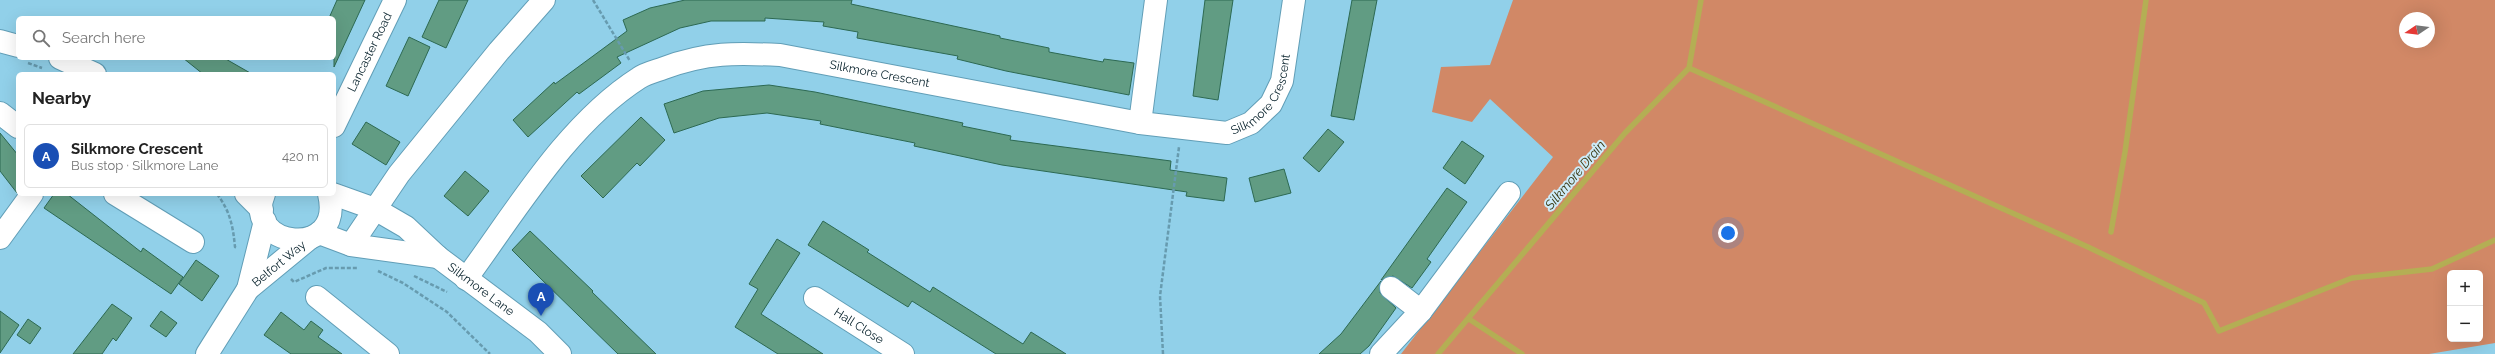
<!DOCTYPE html>
<meta charset="utf-8">
<style>
body{margin:0;font-family:Raleway,sans-serif;background:#f6f6f6;color:#222}
.controls{position:absolute;right:12px;bottom:12px;display:grid;overflow:hidden;border-radius:6px;box-shadow:0 4px 16px #0002}
.controls button{width:36px;height:36px;display:grid;place-items:center;padding:0;border:0;border-bottom:1px solid #e0e0e0;background:#fff;color:#222;font:20px sans-serif}
.compass{position:absolute;left:2399px;top:12px;width:36px;height:36px;border-radius:50%;background:#fff;box-shadow:0 4px 16px #0002;rotate:257deg}
.you{position:absolute;left:1728px;top:233px;width:14px;height:14px;margin:-10px;border:3px solid #fff;border-radius:50%;background:#1a73e8;box-shadow:0 0 0 6px #1a73e833}
.badge{display:grid;place-items:center;width:26px;height:26px;border-radius:50%;background:#0f766e;color:#fff;font-size:13px;font-weight:700}
.pin{position:absolute;translate:-50% -33px;filter:drop-shadow(0 1px 2px #0008)}
.pin::after{content:'';position:absolute;top:21px;width:14px;height:12px;background:inherit;clip-path:polygon(0 0,100% 0,50% 100%)}
.list{margin:0;padding:0;list-style:none}
h2{display:flex;justify-content:space-between;align-items:center;height:52px;margin:0;padding:0 16px;font-size:17px}
h2 small{font-size:13px;font-weight:400;color:#767676}
.list li{display:grid;grid-template-columns:26px 1fr auto;gap:12px;align-items:center;box-sizing:border-box;height:64px;margin:0 8px 8px;padding:0 8px;border:1px solid #e0e0e0;border-radius:6px}
.list b{display:block;font-size:15px;white-space:nowrap}
.list p{margin:0;font-size:13px;white-space:nowrap;color:#767676}
.list em{font-size:13px;font-style:normal;color:#767676}
.icon{flex:none;width:22px;height:22px;fill:none;stroke:currentColor;stroke-width:2;stroke-linecap:round;stroke-linejoin:round}
.map{position:relative;flex:none;width:2495px;height:354px;overflow:hidden}
.search{position:absolute;background:#fff;box-shadow:0 4px 16px #0002;left:16px;top:16px;width:320px;height:44px;display:flex;align-items:center;gap:10px;box-sizing:border-box;padding:0 14px;border-radius:6px;color:#767676;font-size:15px}
.panel{position:absolute;background:#fff;box-shadow:0 4px 16px #0002;left:16px;top:72px;width:320px;height:124px;border-radius:6px}
.map>svg:first-child{display:block}
.green{fill:#d18866;fill-rule:evenodd}
.lines{fill:none;stroke-linecap:round;stroke-linejoin:round}
.stream{stroke:#b4ae54;stroke-width:5.5}
.building{fill:#619c83;stroke:#2d6952}
.minor-casing{stroke:#619eb7;stroke-width:24}
.path{stroke:#679baf;stroke-width:2.5;stroke-dasharray:4 2;stroke-linecap:butt}
.minor{stroke:#fff;stroke-width:22}
.labels{text-anchor:middle;dominant-baseline:central;stroke-width:4;stroke-linejoin:round;paint-order:stroke}
.street-label{font-size:12px;fill:#07212b;stroke:#cdebf8}
.water-label{font-size:13px;font-style:italic;fill:#37340d;stroke:#cdebf8}
</style>
<div class="map">
<svg width="2495" height="354" viewBox="0 0 2495 354">
<rect width="100%" height="100%" fill="#91d0e9"/>
<path class="green" d="M 1513,0 L 2495,0 L 2495,343 L 2429,354 L 1401,354 L 1553,157 L 1490,99 L 1472,122 L 1432,112 L 1441,67 L 1490,65 ZM 2405,18 L 2429,18 L 2429,42 L 2405,42 ZM 2450,273 L 2480,273 L 2480,339 L 2450,339 Z"/>
<g class="lines">
<path class="stream" d="M 1689,68 L 2088,247 L 2204,303 L 2219,331 L 2352,278 L 2432,269 L 2495,240
M 2111,232 L 2125,152 L 2146,0
M 1469,319 L 1522,354
M 1438,354 L 1625,133 L 1689,68 L 1701,0"/>
</g>
<path class="building" d="M 337,0 L 365,0 L 334,67 L 334,18 L 329,18 Z
M 439,0 L 468,0 L 446,48 L 422,37 Z
M 685,0 L 852,0 L 851,4 L 1000,36 L 1000,38 L 1049,48 L 1049,52 L 1103,62 L 1104,59 L 1134,63 L 1129,95 L 1006,71 L 957,59 L 958,56 L 857,38 L 858,32 L 823,26 L 824,22 L 765,18 L 765,21 L 711,21 L 680,28 L 617,57 L 621,63 L 579,94 L 577,92 L 528,137 L 513,120 L 554,82 L 555,84 L 627,31 L 623,20 L 650,8 Z
M 1205,0 L 1233,0 L 1218,100 L 1193,96 Z
M 1352,0 L 1377,0 L 1354,120 L 1331,116 Z
M 409,37 L 430,47 L 408,96 L 386,86 Z
M 183,58 L 224,58 L 252,74 L 203,74 Z
M 769,85 L 815,92 L 963,123 L 962,126 L 1011,136 L 1010,140 L 1171,161 L 1170,170 L 1227,178 L 1224,201 L 1186,196 L 1187,192 L 1002,165 L 914,146 L 915,143 L 820,124 L 821,121 L 767,113 L 719,118 L 674,133 L 664,104 L 703,91 Z
M 641,117 L 665,140 L 640,166 L 637,163 L 603,198 L 581,176 Z
M 366,122 L 400,142 L 386,165 L 352,144 Z
M 1328,129 L 1344,142 L 1319,172 L 1303,158 Z
M 0,133 L 18,155 L 17,193 L 0,171 Z
M 1462,141 L 1484,156 L 1465,184 L 1443,168 Z
M 1284,169 L 1291,193 L 1255,202 L 1249,178 Z
M 465,171 L 489,191 L 468,216 L 444,196 Z
M 1447,188 L 1467,202 L 1427,259 L 1431,262 L 1412,288 L 1393,276 L 1381,280 Z
M 54,194 L 67,194 L 141,252 L 143,248 L 183,277 L 171,294 L 44,208 Z
M 823,221 L 869,250 L 867,252 L 930,292 L 933,287 L 1023,344 L 1031,332 L 1066,354 L 996,354 L 912,301 L 908,307 L 808,245 Z
M 530,231 L 593,291 L 592,292 L 656,354 L 618,354 L 539,277 L 512,250 Z
M 777,239 L 800,253 L 761,314 L 823,354 L 778,354 L 735,327 L 758,289 L 749,284 Z
M 196,260 L 219,276 L 202,301 L 179,284 Z
M 1381,281 L 1380,293 L 1396,308 L 1369,346 L 1360,354 L 1319,354 L 1341,334 Z
M 112,304 L 132,318 L 116,341 L 113,338 L 102,354 L 73,354 Z
M 0,311 L 19,325 L 0,353 Z
M 161,311 L 177,323 L 166,337 L 150,326 Z
M 281,312 L 304,330 L 311,321 L 323,330 L 318,337 L 342,354 L 291,354 L 264,335 Z
M 28,319 L 41,328 L 30,344 L 17,335 Z"/>
<g class="lines">
<g class="minor-casing">
<g id="minor">
<path d="M 0,41 L 18,46"/>
<path d="M 60,58 L 95,74"/>
<path d="M 0,113 L 18,127"/>
<path d="M 1140,123 L 1156,0"/>
<path id="s1" d="M 334,126 L 395,0"/>
<path d="M 115,194 L 193,242"/>
<path d="M 246,194 L 262,210"/>
<path d="M 264,194 C 242,248 345,261 329,194"/>
<path id="s2" d="M 333,194 L 375,209 L 406,227 L 438,257 L 538,332 L 560,354"/>
<path d="M 319,233 L 351,245 L 438,257"/>
<path d="M 0,238 L 32,194"/>
<path d="M 351,245 L 399,174 L 499,51 L 544,0"/>
<path id="s3" d="M 466,279 C 516,211 567,124 639,78 C 646,73 656,71 664,68 C 707,52 736,53 780,55 L 1140,123 L 1227,133 L 1251,123 L 1271,104 L 1282,81 L 1294,0"/>
<path d="M 1391,288 L 1421,311"/>
<path id="s4" d="M 248,289 L 310,238"/>
<path d="M 317,297 L 388,354"/>
<path id="s5" d="M 815,298 L 903,354"/>
<path d="M 207,354 L 248,289 L 265,221"/>
<path d="M 1381,354 L 1421,311 L 1509,193"/>
</g>
</g>
<path class="path" d="M 593,0 L 630,61
M 28,63 L 42,68
M 217,194 C 230,211 233,226 235,247 L 238,248
M 378,271 L 403,283 L 447,312 L 490,354
M 414,276 L 447,292
M 291,279 L 294,282 L 326,268 L 358,268
M 1163,354 L 1160,296 L 1179,147"/>
<use href="#minor" class="minor"/>
</g>
<g class="labels">
<g class="street-label">
<text stroke="none"><textPath href="#s1" startOffset="82">Lancaster Road</textPath></text>
<text stroke="none"><textPath href="#s3" startOffset="513">Silkmore Crescent</textPath></text>
<text stroke="none"><textPath href="#s3" startOffset="921">Silkmore Crescent</textPath></text>
<text stroke="none"><textPath href="#s4" startOffset="40">Belfort Way</textPath></text>
<text stroke="none"><textPath href="#s2" startOffset="178">Silkmore Lane</textPath></text>
<text stroke="none"><textPath href="#s5" startOffset="52">Hall Close</textPath></text>
</g>
<g class="water-label">
<text transform="translate(1575 175) rotate(-50)">Silkmore Drain</text>
</g>
</g>
</svg>
<div class="controls">
<button>+</button>
<button>−</button>
</div>
<svg class="compass" viewBox="-18 -18 36 36"><path d="M0-13l5 13h-10z" fill="#e53935"/><path d="M0 13l5-13h-10z" fill="#767676"/></svg>
<div class="you"></div>
<div class="pin badge" style="left:541px;top:316px;background:#1a4fb4">A</div>
<div class="search"><svg class="icon" aria-label="search" viewBox="0 0 24 24"><circle cx="10" cy="10" r="6"/><path d="M15 15l6 6"/></svg>Search here</div>
<section class="panel">
<h2>Nearby<small></small></h2>
<ul class="list">
<li><span class="badge" style="background:#1a4fb4">A</span><div><b>Silkmore Crescent</b><p>Bus stop · Silkmore Lane</p></div><em>420 m</em></li>
</ul>
</section>
</div>
